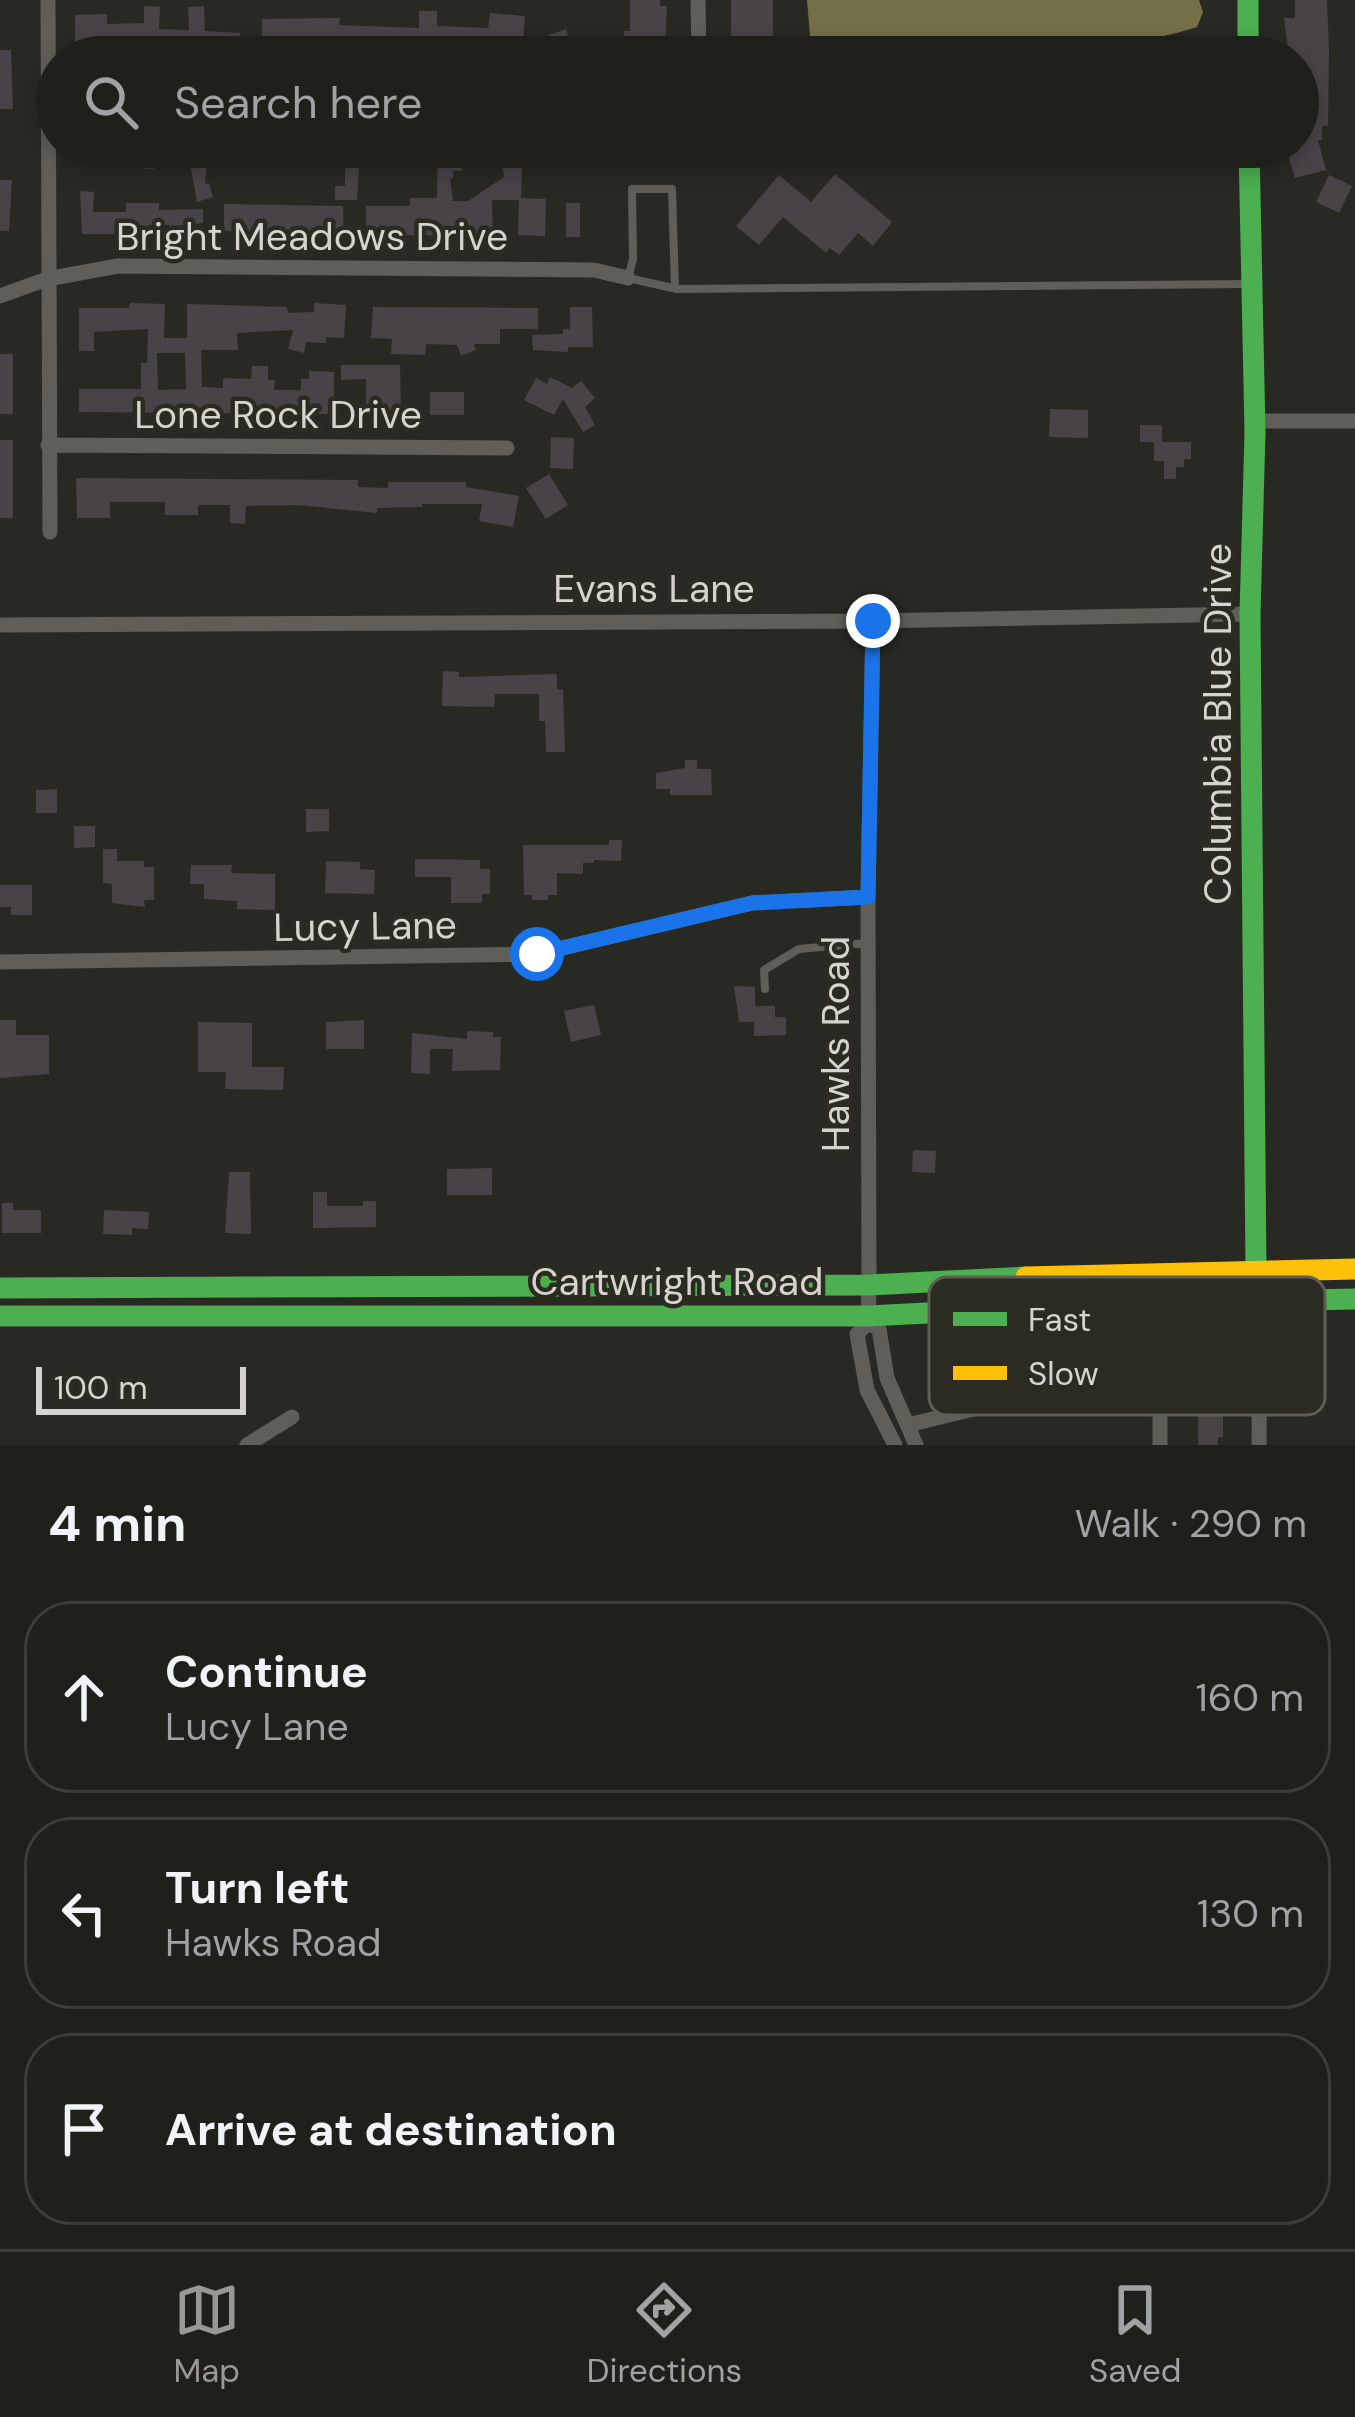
<!DOCTYPE html>
<meta charset="utf-8">
<style>
body{margin:0;font-family:"DM Sans",sans-serif;background:#272724;color:#f1f3f6}
.scale{position:absolute;left:36px;bottom:30px;width:210px;box-sizing:border-box;padding-left:12px;border:6px solid #d5d4ce;border-top:0;font-size:33px;line-height:42px;white-space:nowrap;color:#d5d4ce;-webkit-text-stroke:9px #2c2b21;paint-order:stroke}
.stop{position:absolute;width:36px;height:36px;margin:-27px;border:9px solid #1a73e8;border-radius:50%;background:#fff}
.stop.end{background:#1a73e8;border-color:#fff;box-shadow:0 3px 12px #0008}
.list{margin:0;padding:0;list-style:none}
h2{display:flex;justify-content:space-between;align-items:center;height:156px;margin:0;padding:0 48px;font-size:51px}
h2 small{font-size:39px;font-weight:400;color:#a1a2a3}
.list li{display:grid;grid-template-columns:78px 1fr auto;gap:36px;align-items:center;box-sizing:border-box;height:192px;margin:0 24px 24px;padding:0 24px;border:3px solid #3c3d3a;border-radius:48px}
.list b{display:block;font-size:45px;white-space:nowrap}
.list p{margin:0;font-size:39px;white-space:nowrap;color:#a1a2a3}
.list em{font-size:39px;font-style:normal;color:#a1a2a3}
.icon{flex:none;width:66px;height:66px;fill:none;stroke:currentColor;stroke-width:2;stroke-linecap:round;stroke-linejoin:round}
.map{position:relative;flex:none;width:1355px;height:1445px;overflow:hidden}
.search{position:absolute;background:#1f1f1b;box-shadow:0 6px 18px #0003;left:36px;right:36px;top:36px;height:132px;display:flex;align-items:center;gap:30px;box-sizing:border-box;padding:0 42px;border-radius:66px;color:#a1a2a3;font-size:45px}
.sheet{height:804px;background:#1f1f1b}
nav{display:flex;justify-content:space-around;align-items:center;box-sizing:border-box;height:168px;border-top:3px solid #3c3d3a;background:#1f1f1b;font-size:33px;color:#a1a2a3}
nav a{display:grid;justify-items:center;gap:6px}
nav .on{color:#999892}
.map>svg:first-child{display:block}
.water{fill:#746f47}
.building{fill:#474347;fill-rule:evenodd}
.lines{fill:none;stroke-linecap:round;stroke-linejoin:round}
.lane{stroke:#5f5f58;stroke-width:8}
.street{stroke:#5f5f58;stroke-width:15}
.fast{stroke:#4caf50;stroke-width:21}
.slow{stroke:#ffc107;stroke-width:21}
.route{stroke:#1a73e8;stroke-width:15}
.labels{text-anchor:middle;dominant-baseline:central;stroke-width:9;stroke-linejoin:round;paint-order:stroke}
.street-label{font-size:39px;fill:#d5d4ce;stroke:#2c2b21}
.key{fill:#2c2b21;stroke:#5f5e55;stroke-width:3}
.key-label{font-size:33px;fill:#d5d4ce}
</style>
<div class="map">
<svg width="1355" height="1445" viewBox="0 0 1355 1445">
<rect width="100%" height="100%" fill="#292924"/>
<path class="water" d="M 807,0 L 1199,0 L 1203,12 L 1197,27 C 1097,60 946,47 839,49 L 821,44 L 810,36 Z"/>
<path class="building" d="M 630,0 L 660,0 L 660,6 L 667,6 L 665,54 L 624,54 L 624,31 L 630,31 Z
M 731,0 L 773,0 L 773,53 L 731,54 Z
M 1295,0 L 1327,0 L 1329,49 L 1328,126 L 1322,126 L 1322,140 L 1318,140 L 1326,170 L 1295,178 L 1288,155 L 1298,152 L 1298,57 L 1289,57 L 1284,18 L 1295,18 Z
M 144,6 L 160,7 L 159,29 L 189,30 L 188,7 L 204,6 L 205,31 L 240,33 L 239,57 L 118,57 L 118,40 L 89,40 L 89,57 L 75,57 L 75,15 L 107,14 L 107,24 L 144,23 Z
M 419,11 L 437,11 L 437,26 L 488,28 L 490,13 L 525,16 L 522,51 L 475,46 L 474,57 L 454,57 L 455,47 L 426,46 L 426,57 L 367,57 L 367,51 L 320,47 L 320,57 L 262,56 L 262,19 L 340,18 L 339,25 L 419,28 Z
M 566,29 L 575,57 L 556,57 L 549,35 Z
M 0,50 L 11,50 L 13,109 L 0,109 Z
M 142,147 L 208,147 L 205,184 L 209,183 L 213,197 L 197,202 L 189,157 L 154,158 L 154,169 L 141,168 Z
M 315,147 L 360,147 L 357,200 L 335,200 L 335,186 L 345,186 L 345,162 L 315,161 Z
M 438,147 L 533,147 L 535,165 L 522,166 L 521,198 L 546,199 L 545,236 L 518,235 L 519,200 L 492,200 L 493,236 L 366,235 L 366,206 L 410,206 L 410,198 L 437,198 ZM 501,157 L 504,177 L 468,201 L 453,201 L 450,178 L 453,178 L 453,171 L 462,171 L 462,159 Z
M 835,174 L 892,222 L 873,246 L 858,233 L 839,255 L 830,248 L 826,253 L 783,217 L 759,245 L 736,226 L 779,175 L 811,202 Z
M 1329,175 L 1352,186 L 1339,213 L 1316,202 Z
M 0,180 L 12,180 L 9,231 L 0,231 Z
M 80,191 L 94,192 L 93,212 L 126,212 L 126,203 L 159,203 L 159,210 L 203,209 L 203,223 L 195,224 L 195,232 L 169,232 L 169,225 L 148,225 L 148,234 L 82,234 Z
M 566,203 L 580,203 L 580,237 L 566,237 Z
M 224,204 L 343,206 L 344,234 L 224,231 Z
M 130,303 L 165,304 L 164,338 L 187,338 L 187,304 L 287,307 L 288,313 L 314,312 L 314,303 L 346,305 L 344,338 L 326,337 L 326,343 L 306,342 L 304,353 L 288,349 L 293,330 L 237,333 L 238,350 L 201,350 L 202,387 L 223,388 L 223,378 L 251,379 L 252,366 L 268,366 L 268,380 L 275,380 L 274,390 L 301,390 L 301,379 L 309,379 L 309,371 L 334,372 L 334,414 L 79,412 L 79,389 L 141,389 L 141,363 L 147,363 L 148,329 L 94,332 L 94,351 L 79,351 L 79,308 L 129,308 ZM 157,353 L 185,353 L 186,389 L 158,390 Z
M 373,307 L 538,308 L 538,329 L 500,329 L 500,344 L 474,344 L 476,350 L 461,356 L 457,345 L 426,344 L 425,355 L 391,354 L 392,339 L 371,338 Z
M 570,307 L 592,307 L 593,347 L 568,347 L 568,352 L 533,350 L 532,335 L 563,334 L 563,329 L 570,329 Z
M 0,354 L 13,354 L 13,414 L 0,414 Z
M 341,365 L 400,365 L 401,415 L 366,415 L 366,379 L 341,380 Z
M 550,377 L 572,388 L 581,381 L 595,398 L 585,407 L 595,425 L 583,432 L 563,399 L 554,415 L 524,400 L 536,378 L 547,384 Z
M 430,392 L 464,392 L 464,415 L 430,415 Z
M 1050,409 L 1088,410 L 1088,438 L 1049,437 Z
M 1140,425 L 1162,425 L 1162,442 L 1191,442 L 1191,459 L 1184,459 L 1184,467 L 1176,467 L 1176,479 L 1164,479 L 1164,461 L 1154,461 L 1154,442 L 1140,442 Z
M 551,437 L 574,438 L 573,469 L 550,468 Z
M 0,440 L 13,440 L 13,518 L 0,518 Z
M 549,474 L 568,505 L 546,519 L 526,488 Z
M 76,478 L 358,480 L 358,487 L 388,488 L 388,482 L 466,482 L 466,487 L 519,496 L 513,527 L 479,521 L 482,504 L 422,504 L 422,507 L 377,508 L 377,513 L 298,505 L 246,506 L 245,524 L 230,523 L 230,505 L 198,505 L 198,515 L 165,515 L 165,502 L 110,502 L 110,518 L 77,518 Z
M 443,671 L 459,672 L 459,677 L 557,674 L 557,689 L 563,690 L 565,752 L 546,752 L 545,721 L 539,721 L 539,694 L 495,694 L 494,707 L 442,706 Z
M 685,760 L 697,760 L 697,769 L 711,769 L 712,795 L 670,795 L 670,789 L 656,789 L 656,773 L 685,768 Z
M 57,789 L 57,813 L 36,813 L 36,790 Z
M 306,809 L 329,809 L 329,831 L 306,832 Z
M 74,826 L 95,826 L 95,847 L 74,848 Z
M 609,840 L 622,840 L 621,861 L 594,860 L 594,863 L 583,863 L 583,874 L 557,873 L 557,895 L 548,895 L 548,900 L 532,900 L 532,895 L 524,895 L 523,845 L 609,845 Z
M 103,849 L 117,849 L 117,861 L 144,861 L 144,867 L 154,867 L 154,900 L 144,900 L 145,907 L 112,903 L 112,884 L 103,883 Z
M 415,859 L 480,860 L 480,869 L 490,869 L 490,894 L 482,894 L 482,903 L 451,903 L 451,877 L 415,877 Z
M 326,861 L 360,862 L 360,869 L 375,870 L 374,894 L 325,893 Z
M 191,865 L 232,865 L 231,873 L 275,874 L 275,910 L 237,909 L 237,901 L 204,899 L 204,884 L 190,884 Z
M 0,885 L 32,885 L 32,915 L 11,915 L 11,907 L 0,907 Z
M 734,986 L 755,987 L 755,1006 L 775,1006 L 775,1017 L 786,1017 L 786,1035 L 754,1036 L 754,1022 L 739,1022 Z
M 594,1005 L 601,1035 L 571,1042 L 564,1011 Z
M 0,1020 L 16,1020 L 16,1035 L 49,1035 L 49,1074 L 0,1078 Z
M 364,1020 L 364,1049 L 326,1049 L 326,1022 Z
M 198,1022 L 252,1023 L 252,1067 L 284,1067 L 283,1090 L 225,1089 L 226,1072 L 198,1072 Z
M 467,1031 L 493,1032 L 493,1037 L 501,1037 L 500,1070 L 452,1071 L 453,1049 L 430,1049 L 430,1074 L 411,1073 L 412,1033 L 467,1039 Z
M 913,1150 L 936,1151 L 935,1173 L 912,1172 Z
M 492,1168 L 492,1195 L 447,1195 L 447,1169 Z
M 229,1172 L 250,1172 L 251,1234 L 225,1233 Z
M 313,1192 L 327,1192 L 327,1206 L 363,1206 L 363,1201 L 376,1201 L 376,1227 L 313,1228 Z
M 2,1203 L 13,1203 L 13,1210 L 41,1210 L 41,1233 L 2,1233 Z
M 104,1210 L 149,1212 L 148,1229 L 132,1228 L 132,1235 L 103,1234 Z
M 1209,1341 L 1219,1352 L 1214,1357 L 1230,1395 L 1223,1398 L 1223,1437 L 1218,1437 L 1218,1445 L 1198,1445 L 1198,1406 L 1189,1387 L 1217,1375 L 1196,1352 Z"/>
<g class="lines">
<path class="lane" d="M 675,288 L 672,189 L 632,189 L 633,259 L 628,278 L 677,289 L 1250,284
M 765,989 L 764,970 L 799,949 L 867,943"/>
<path class="street" d="M 48,0 L 50,532
M 698,0 L 699,57
M 0,296 L 47,279 L 118,266 L 594,270 L 628,278
M 1255,421 L 1355,421
M 48,445 L 507,448
M 873,621 L 868,897 L 869,1285 L 868,1323 L 857,1334 L 867,1390 L 895,1445
M 0,625 L 873,621 L 1250,614
M 0,962 L 537,954 L 752,903 L 868,897
M 868,1323 L 879,1329 L 887,1378 L 916,1445
M 908,1425 L 998,1403 L 1160,1409 L 1160,1445
M 247,1445 L 292,1417
M 1259,1445 L 1260,1300"/>
<path class="fast" d="M 1248,0 L 1248,57
M 1249,147 L 1255,432 L 1250,614 L 1256,1271 L 1260,1300
M 0,1288 L 869,1285 L 1026,1277
M 0,1316 L 868,1316 L 1104,1304 L 1355,1299"/>
<path class="slow" d="M 1026,1277 L 1355,1269"/>
</g>
<g class="lines">
<path class="route" d="M 537,954 L 752,903 L 868,897 L 873,621"/>
</g>
<g class="labels">
<g class="street-label">
<text x="312" y="236">Bright Meadows Drive</text>
<text x="278" y="414">Lone Rock Drive</text>
<text x="654" y="588">Evans Lane</text>
<text transform="translate(1217 724) rotate(-90)">Columbia Blue Drive</text>
<text transform="translate(365 926) rotate(-1)">Lucy Lane</text>
<text transform="translate(835 1044) rotate(-90)">Hawks Road</text>
<text x="677" y="1281">Cartwright Road</text>
</g>
</g>
<rect x="929" y="1277" width="396" height="138" rx="18" class="key"/>
<rect x="953" y="1312" width="54" height="14" fill="#4caf50"/>
<rect x="953" y="1366" width="54" height="14" fill="#ffc107"/>
<g class="key-label">
<text x="1028" y="1331">Fast</text>
<text x="1028" y="1385">Slow</text>
</g>
</svg>
<div class="scale">100 m</div>
<div class="stop" style="left:537px;top:954px"></div>
<div class="stop end" style="left:873px;top:621px"></div>
<div class="search"><svg class="icon" aria-label="search" viewBox="0 0 24 24"><circle cx="10" cy="10" r="6"/><path d="M15 15l6 6"/></svg>Search here</div>
</div>
<section class="sheet">
<h2>4 min<small>Walk · 290 m</small></h2>
<ul class="list">
<li><svg class="icon" aria-label="ahead" viewBox="0 0 24 24"><path d="M12 20V5M6 11l6-6 6 6"/></svg><div><b>Continue</b><p>Lucy Lane</p></div><em>160 m</em></li>
<li><svg class="icon" aria-label="left" viewBox="0 0 24 24"><path d="M17 20v-9H6M10 6l-5 5 5 5"/></svg><div><b>Turn left</b><p>Hawks Road</p></div><em>130 m</em></li>
<li><svg class="icon" aria-label="arrive" viewBox="0 0 24 24"><path d="M6 21V4h12l-3 4 3 4H6"/></svg><div><b>Arrive at destination</b></div></li>
</ul>
</section>
<nav>
<a class="on"><svg class="icon" aria-label="map" viewBox="0 0 24 24"><path d="M3 6l6-2 6 2 6-2v14l-6 2-6-2-6 2zM9 4v14M15 6v14"/></svg>Map</a>
<a><svg class="icon" aria-label="directions" viewBox="0 0 24 24"><path d="M12 3l9 9-9 9-9-9zM9 14v-3h6M13 9l2 2-2 2"/></svg>Directions</a>
<a><svg class="icon" aria-label="saved" viewBox="0 0 24 24"><path d="M7 4h10v16l-5-4-5 4z"/></svg>Saved</a>
</nav>
